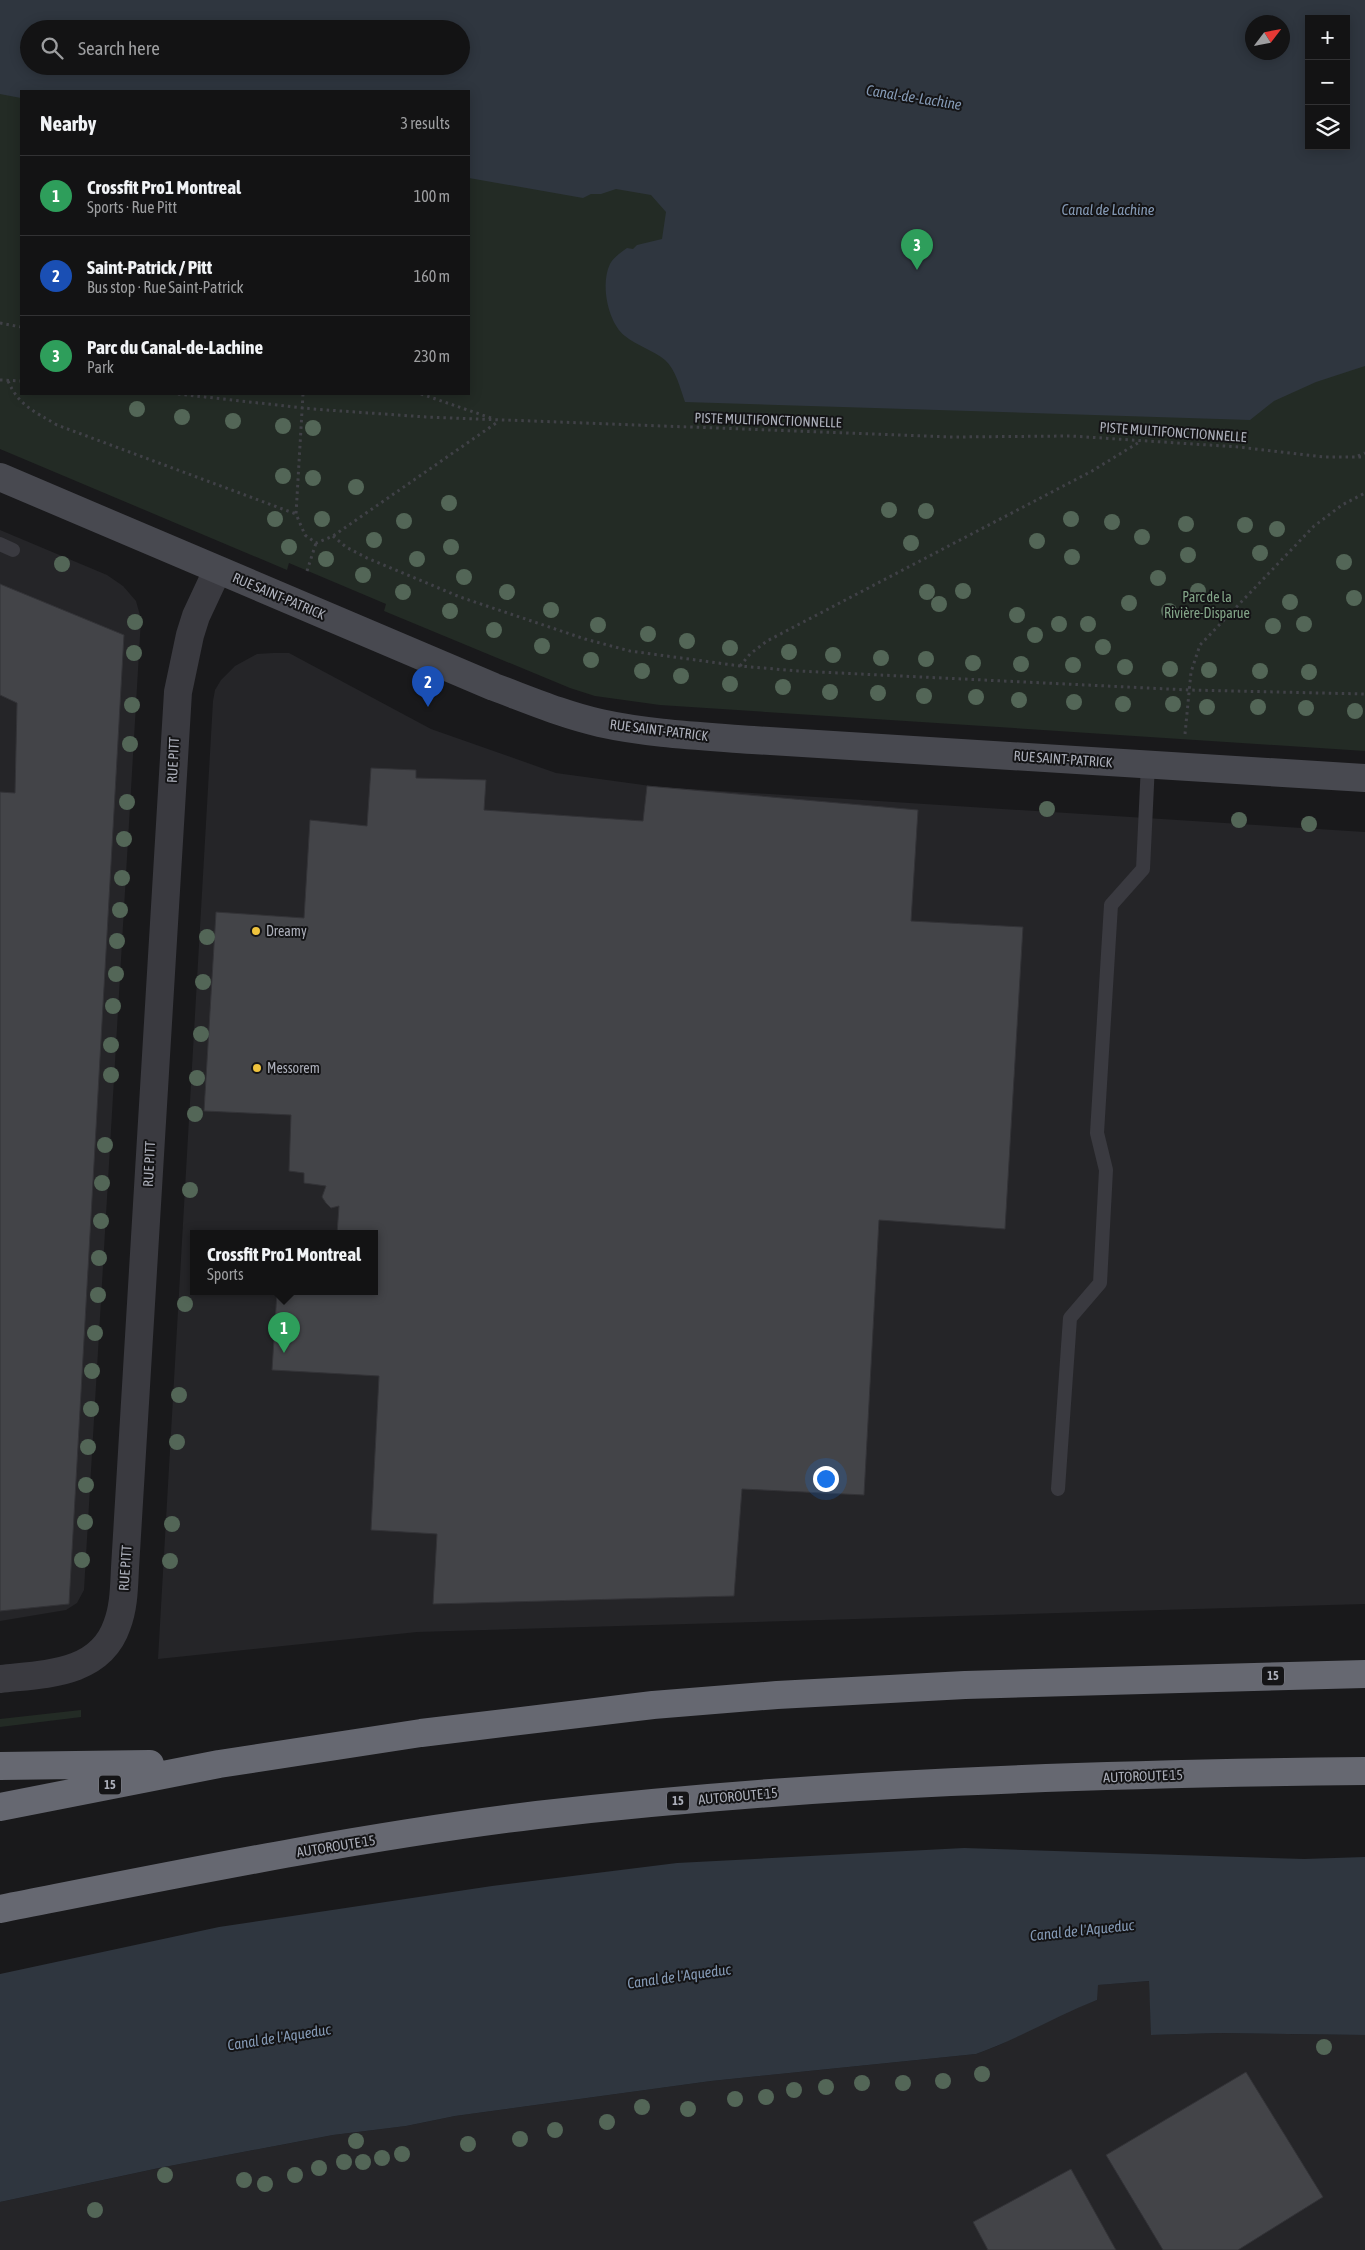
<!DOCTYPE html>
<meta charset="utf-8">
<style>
body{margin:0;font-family:"Asap Condensed",sans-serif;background:#202022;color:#f1f3f6}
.controls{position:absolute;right:15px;top:15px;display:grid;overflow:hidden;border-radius:0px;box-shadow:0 2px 12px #0003}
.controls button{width:45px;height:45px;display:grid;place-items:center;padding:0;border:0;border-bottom:1px solid #323234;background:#131314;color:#f1f3f6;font:25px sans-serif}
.compass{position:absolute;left:1245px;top:15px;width:45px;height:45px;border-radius:50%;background:#131314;box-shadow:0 2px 12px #0003;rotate:58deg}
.you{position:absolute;left:825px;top:1478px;width:18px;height:18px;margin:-12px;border:4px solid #fff;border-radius:50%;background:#1a73e8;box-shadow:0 0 0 8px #1a73e833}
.badge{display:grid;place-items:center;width:32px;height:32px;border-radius:50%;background:#2563eb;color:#fff;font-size:16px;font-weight:700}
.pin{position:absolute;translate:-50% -41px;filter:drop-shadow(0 1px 2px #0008)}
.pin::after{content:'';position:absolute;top:26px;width:18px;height:15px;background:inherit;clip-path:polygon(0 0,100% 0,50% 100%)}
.popup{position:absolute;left:190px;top:1230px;width:188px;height:65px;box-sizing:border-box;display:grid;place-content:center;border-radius:0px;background:#131314;filter:drop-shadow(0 1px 4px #0005);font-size:16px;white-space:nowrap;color:#9d9ea0}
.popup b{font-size:19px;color:#f1f3f6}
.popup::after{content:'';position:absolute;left:50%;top:100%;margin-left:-10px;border:10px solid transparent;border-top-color:#131314}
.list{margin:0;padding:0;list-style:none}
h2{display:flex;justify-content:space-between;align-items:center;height:65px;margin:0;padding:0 20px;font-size:21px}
h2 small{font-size:16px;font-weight:400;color:#9d9ea0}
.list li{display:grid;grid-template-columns:32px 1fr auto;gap:15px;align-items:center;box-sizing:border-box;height:80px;padding:0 20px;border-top:1px solid #323234}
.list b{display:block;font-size:19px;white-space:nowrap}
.list p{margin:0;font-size:16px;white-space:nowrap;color:#9d9ea0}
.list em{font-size:16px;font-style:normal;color:#9d9ea0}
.icon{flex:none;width:28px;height:28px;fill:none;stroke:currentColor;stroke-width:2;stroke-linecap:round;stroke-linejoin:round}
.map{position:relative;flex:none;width:1365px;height:2250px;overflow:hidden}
.search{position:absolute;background:#131314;box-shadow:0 2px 12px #0003;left:20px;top:20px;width:450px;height:55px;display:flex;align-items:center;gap:12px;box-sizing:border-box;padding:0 18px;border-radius:28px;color:#9d9ea0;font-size:19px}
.panel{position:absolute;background:#131314;box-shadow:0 2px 12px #0003;left:20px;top:90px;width:450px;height:305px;border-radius:0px}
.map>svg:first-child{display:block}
.built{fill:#252528;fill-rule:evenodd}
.green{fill:#232b25;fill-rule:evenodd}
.water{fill:#2f363f;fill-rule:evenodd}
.building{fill:#434448;stroke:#333337}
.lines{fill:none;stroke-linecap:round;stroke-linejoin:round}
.path{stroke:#404147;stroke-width:3;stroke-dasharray:2.5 4;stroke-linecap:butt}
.lane{stroke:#3a3a40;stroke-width:14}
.street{stroke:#3a3a40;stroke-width:28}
.secondary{stroke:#484950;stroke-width:28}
.highway{stroke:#666871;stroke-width:28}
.tree{fill:#536657}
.poi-dot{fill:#efc33d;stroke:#141416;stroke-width:2}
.labels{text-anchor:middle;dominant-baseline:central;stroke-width:4;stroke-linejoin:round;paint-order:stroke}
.shield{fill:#141416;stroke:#7e8089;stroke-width:1}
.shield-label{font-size:12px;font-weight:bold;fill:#acafba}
.street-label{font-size:14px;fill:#acafba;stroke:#141416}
.park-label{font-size:14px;fill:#83a588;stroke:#141416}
.poi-label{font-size:14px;fill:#acafba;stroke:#141416;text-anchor:start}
.water-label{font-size:15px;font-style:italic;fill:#8499b4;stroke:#141416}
</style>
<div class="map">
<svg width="1365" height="2250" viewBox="0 0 1365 2250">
<rect width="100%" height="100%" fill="#19191b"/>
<path class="built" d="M 0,530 L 107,575 L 123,586 L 136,601 L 141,619 L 84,1590 L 77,1603 L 66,1610 L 0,1621 Z
M 273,653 L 289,653 L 431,729 L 556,773 L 658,787 L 1365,832 L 1365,1604 L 417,1632 L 158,1659 L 213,701 L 215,690 L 221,680 L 235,666 L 257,654 ZM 194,1234 L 374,1234 L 374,1292 L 194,1292 Z
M 1149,1981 L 1152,2035 L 1220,2033 L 1365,2035 L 1365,2250 L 0,2250 L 0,2202 L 159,2168 L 333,2135 L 406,2126 L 455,2116 L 711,2081 L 976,2054 L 997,2046 L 1068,2011 L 1097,2000 L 1097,1985 Z"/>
<path class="green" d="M 0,0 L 1365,0 L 1365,751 L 660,705 L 595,696 L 570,688 L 384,611 L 386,604 L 289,563 L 287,570 L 0,449 ZM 1309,19 L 1346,19 L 1346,146 L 1309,146 ZM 1252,22 L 1282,22 L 1282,52 L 1252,52 ZM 29,29 L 461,29 L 461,66 L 29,66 ZM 21,91 L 469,91 L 469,394 L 21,394 Z
M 81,1710 L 81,1717 L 0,1727 L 0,1719 Z"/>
<path class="water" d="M 0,0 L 1365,0 L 1365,366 L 1316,382 L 1274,401 L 1250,420 L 685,402 C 680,388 676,370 665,360 C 653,350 637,346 625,336 C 608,323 600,284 610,264 C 614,257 620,253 627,248 L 633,249 L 637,245 L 662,239 L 666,212 L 651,195 L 616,189 L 601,194 L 591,194 L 583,198 L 469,178 L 469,91 L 21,91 L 21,98 L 0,94 ZM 1309,19 L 1346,19 L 1346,146 L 1309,146 ZM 1252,22 L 1282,22 L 1282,52 L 1252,52 ZM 29,29 L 461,29 L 461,66 L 29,66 Z
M 964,1848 L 1304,1859 L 1365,1857 L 1365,2035 L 1220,2033 L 1151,2035 L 1149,1981 L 1098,1985 L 1097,2000 C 1056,2016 1018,2039 976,2054 L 711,2081 L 455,2116 L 406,2126 L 333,2135 L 159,2168 L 0,2202 L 0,1974 L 219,1927 L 492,1886 L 677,1863 Z"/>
<path class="building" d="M 0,584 L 124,635 L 69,1604 L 0,1611 L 0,792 L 15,793 L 17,703 L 0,695 Z
M 371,768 L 416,770 L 416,778 L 486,780 L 484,810 L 643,821 L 647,786 L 918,810 L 911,921 L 1023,927 L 1005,1229 L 879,1220 L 864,1495 L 742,1489 L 734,1596 L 433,1604 L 437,1534 L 371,1530 L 379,1376 L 272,1370 L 277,1292 L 374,1292 L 374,1234 L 337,1234 L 339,1206 L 331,1208 L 326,1203 L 322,1197 L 326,1186 L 304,1183 L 304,1173 L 289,1171 L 291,1115 L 204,1111 L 216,912 L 304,918 L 310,820 L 367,826 Z
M 1246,2072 L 1323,2197 L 1238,2250 L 1163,2250 L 1106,2155 Z
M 1071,2169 L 1116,2250 L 988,2250 L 973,2222 Z"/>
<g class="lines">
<path class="path" d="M 0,323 L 21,327
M 0,380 L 21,381
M 8,381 C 19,406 34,411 57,425 L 296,514
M 178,394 L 313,409 L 426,417 L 953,437 L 1071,436 L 1239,447 L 1324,457 L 1365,457
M 303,394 L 296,514 L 305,535 L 316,543 L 333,536 L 499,421
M 421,394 L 494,419
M 1358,456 L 1365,453
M 333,536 L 346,547 L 367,558 L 460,597 L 585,639 L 630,651 L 740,666 L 798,671 L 1189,690 L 1365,694
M 307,571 L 316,543
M 740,666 L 750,654 L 767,641 L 1092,471 L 1141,441
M 1185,734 L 1191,672 L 1200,645 L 1314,526 L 1342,505 L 1365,493"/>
<path class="lane" d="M 0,544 L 13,550
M 1058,1489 L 1070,1318 L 1100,1283 L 1106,1170 L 1097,1133 L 1111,905 L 1143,869 L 1148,764"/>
<path class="street" d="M 0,1679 C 44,1674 100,1675 117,1625 C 124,1607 124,1587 125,1568 L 178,692 L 190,635 L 196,616 L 217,571"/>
<path class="secondary" d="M 0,477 L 494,687 C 529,700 564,715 600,723 C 650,734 702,736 753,740 L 1365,778"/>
<path class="highway" d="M 0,1766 L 150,1764
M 0,1807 L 219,1764 L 421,1733 L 653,1705 L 777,1695 L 965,1685 L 1365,1674
M 0,1909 C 178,1874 357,1837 537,1815 C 812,1783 1089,1774 1365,1771"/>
</g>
<g class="tree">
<circle cx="137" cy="409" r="8"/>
<circle cx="182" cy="417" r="8"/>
<circle cx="233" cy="421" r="8"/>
<circle cx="283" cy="426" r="8"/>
<circle cx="313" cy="428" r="8"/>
<circle cx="283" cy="476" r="8"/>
<circle cx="313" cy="478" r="8"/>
<circle cx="356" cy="487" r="8"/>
<circle cx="449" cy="503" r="8"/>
<circle cx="889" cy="510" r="8"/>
<circle cx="926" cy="511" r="8"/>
<circle cx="275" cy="519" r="8"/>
<circle cx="322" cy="519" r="8"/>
<circle cx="1071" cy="519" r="8"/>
<circle cx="404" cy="521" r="8"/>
<circle cx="1112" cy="522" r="8"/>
<circle cx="1186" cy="524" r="8"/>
<circle cx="1245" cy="525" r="8"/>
<circle cx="1277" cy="529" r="8"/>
<circle cx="1142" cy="537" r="8"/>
<circle cx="374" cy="540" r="8"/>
<circle cx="1037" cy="541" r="8"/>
<circle cx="911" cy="543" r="8"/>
<circle cx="289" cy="547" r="8"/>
<circle cx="451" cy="547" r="8"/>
<circle cx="1260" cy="553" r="8"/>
<circle cx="1188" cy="555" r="8"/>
<circle cx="1072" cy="557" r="8"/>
<circle cx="326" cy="559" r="8"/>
<circle cx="417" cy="559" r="8"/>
<circle cx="1344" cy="562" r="8"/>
<circle cx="62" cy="564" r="8"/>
<circle cx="363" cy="575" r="8"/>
<circle cx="464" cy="577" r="8"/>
<circle cx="1158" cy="578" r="8"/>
<circle cx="963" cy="591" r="8"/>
<circle cx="1198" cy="591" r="8"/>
<circle cx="403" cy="592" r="8"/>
<circle cx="507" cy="592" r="8"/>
<circle cx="927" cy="592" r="8"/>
<circle cx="1354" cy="598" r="8"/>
<circle cx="1290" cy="602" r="8"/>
<circle cx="1129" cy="603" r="8"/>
<circle cx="939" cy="604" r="8"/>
<circle cx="551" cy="610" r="8"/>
<circle cx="450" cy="611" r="8"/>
<circle cx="1169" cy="611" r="8"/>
<circle cx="1017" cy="615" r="8"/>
<circle cx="135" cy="622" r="8"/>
<circle cx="1059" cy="624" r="8"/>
<circle cx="1088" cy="624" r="8"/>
<circle cx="1304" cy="624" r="8"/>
<circle cx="598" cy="625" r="8"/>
<circle cx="1273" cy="626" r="8"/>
<circle cx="494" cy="630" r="8"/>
<circle cx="648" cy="634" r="8"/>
<circle cx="1035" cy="635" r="8"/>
<circle cx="687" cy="641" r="8"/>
<circle cx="542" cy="646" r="8"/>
<circle cx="1103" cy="647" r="8"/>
<circle cx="730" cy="648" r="8"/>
<circle cx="789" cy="652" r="8"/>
<circle cx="134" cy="653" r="8"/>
<circle cx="833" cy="655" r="8"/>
<circle cx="881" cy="658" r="8"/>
<circle cx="926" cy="659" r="8"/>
<circle cx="591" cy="660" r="8"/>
<circle cx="973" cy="663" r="8"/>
<circle cx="1021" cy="664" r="8"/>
<circle cx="1073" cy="665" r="8"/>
<circle cx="1125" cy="667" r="8"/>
<circle cx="1170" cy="669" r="8"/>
<circle cx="1209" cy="670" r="8"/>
<circle cx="642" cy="671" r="8"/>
<circle cx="1260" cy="671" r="8"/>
<circle cx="1309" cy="672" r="8"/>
<circle cx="681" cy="676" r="8"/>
<circle cx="730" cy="684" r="8"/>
<circle cx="783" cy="687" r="8"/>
<circle cx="830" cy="692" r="8"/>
<circle cx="878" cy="693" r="8"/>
<circle cx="924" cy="696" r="8"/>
<circle cx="976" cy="697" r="8"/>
<circle cx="1019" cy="700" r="8"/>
<circle cx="1074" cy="702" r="8"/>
<circle cx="1123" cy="704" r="8"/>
<circle cx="1173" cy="704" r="8"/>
<circle cx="132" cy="705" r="8"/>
<circle cx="1207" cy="707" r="8"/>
<circle cx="1258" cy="707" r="8"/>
<circle cx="1306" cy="708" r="8"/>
<circle cx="1355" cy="711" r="8"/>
<circle cx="130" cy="744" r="8"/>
<circle cx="127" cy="802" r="8"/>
<circle cx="1047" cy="809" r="8"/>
<circle cx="1239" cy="820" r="8"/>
<circle cx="1309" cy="824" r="8"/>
<circle cx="124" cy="839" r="8"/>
<circle cx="122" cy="878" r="8"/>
<circle cx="120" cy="910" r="8"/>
<circle cx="207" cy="937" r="8"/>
<circle cx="117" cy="941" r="8"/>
<circle cx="116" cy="974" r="8"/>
<circle cx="203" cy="982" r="8"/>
<circle cx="113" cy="1006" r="8"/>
<circle cx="201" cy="1034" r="8"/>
<circle cx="111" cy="1045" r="8"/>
<circle cx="111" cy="1075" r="8"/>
<circle cx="197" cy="1078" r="8"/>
<circle cx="195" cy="1114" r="8"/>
<circle cx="105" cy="1145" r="8"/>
<circle cx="102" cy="1183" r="8"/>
<circle cx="190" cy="1190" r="8"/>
<circle cx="101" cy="1221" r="8"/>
<circle cx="99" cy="1258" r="8"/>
<circle cx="98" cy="1295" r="8"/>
<circle cx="185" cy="1304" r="8"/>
<circle cx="95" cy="1333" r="8"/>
<circle cx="92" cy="1371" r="8"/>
<circle cx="179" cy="1395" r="8"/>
<circle cx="91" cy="1409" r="8"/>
<circle cx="177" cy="1442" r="8"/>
<circle cx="88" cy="1447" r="8"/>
<circle cx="86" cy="1485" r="8"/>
<circle cx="85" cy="1522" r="8"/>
<circle cx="172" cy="1524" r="8"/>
<circle cx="82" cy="1560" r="8"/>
<circle cx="170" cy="1561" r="8"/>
<circle cx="1324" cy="2047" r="8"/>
<circle cx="982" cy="2074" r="8"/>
<circle cx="943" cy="2081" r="8"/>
<circle cx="862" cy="2083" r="8"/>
<circle cx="903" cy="2083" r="8"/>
<circle cx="826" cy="2087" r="8"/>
<circle cx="794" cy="2090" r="8"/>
<circle cx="766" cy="2097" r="8"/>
<circle cx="735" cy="2099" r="8"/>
<circle cx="642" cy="2107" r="8"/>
<circle cx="688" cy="2109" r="8"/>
<circle cx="607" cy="2122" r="8"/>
<circle cx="555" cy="2130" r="8"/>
<circle cx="520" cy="2139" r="8"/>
<circle cx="356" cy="2141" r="8"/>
<circle cx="468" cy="2144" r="8"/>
<circle cx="402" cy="2154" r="8"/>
<circle cx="382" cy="2158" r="8"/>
<circle cx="344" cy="2162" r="8"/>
<circle cx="363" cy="2162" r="8"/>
<circle cx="319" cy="2168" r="8"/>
<circle cx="165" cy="2175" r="8"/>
<circle cx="295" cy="2175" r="8"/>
<circle cx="244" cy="2180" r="8"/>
<circle cx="265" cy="2184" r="8"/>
<circle cx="95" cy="2210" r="8"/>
</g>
<g class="poi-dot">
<circle cx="256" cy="931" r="5"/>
<circle cx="257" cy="1068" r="5"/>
</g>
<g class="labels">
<g class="shield">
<rect x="1262" y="1666.5" width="22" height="19" rx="4"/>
<rect x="99" y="1775.5" width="22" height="19" rx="4"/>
<rect x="667" y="1791.5" width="22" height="19" rx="4"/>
</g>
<g class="shield-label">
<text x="1273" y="1676">15</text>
<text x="110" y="1785">15</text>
<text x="678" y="1801">15</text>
</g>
<g class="street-label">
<text transform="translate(768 420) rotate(2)">PISTE MULTIFONCTIONNELLE</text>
<text transform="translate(1173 432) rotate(4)">PISTE MULTIFONCTIONNELLE</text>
<text transform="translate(279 596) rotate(23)">RUE SAINT-PATRICK</text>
<text transform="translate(659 730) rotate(7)">RUE SAINT-PATRICK</text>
<text transform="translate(1063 759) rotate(4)">RUE SAINT-PATRICK</text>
<text transform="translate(173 760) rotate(-87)">RUE PITT</text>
<text transform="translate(149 1164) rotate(-87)">RUE PITT</text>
<text transform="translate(125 1568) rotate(-86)">RUE PITT</text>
<text transform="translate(1143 1776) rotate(-2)">AUTOROUTE 15</text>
<text transform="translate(738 1796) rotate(-5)">AUTOROUTE 15</text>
<text transform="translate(336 1846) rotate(-9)">AUTOROUTE 15</text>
</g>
<g class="park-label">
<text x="1207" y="597">Parc de la<tspan x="1207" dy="16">Rivière-Disparue</tspan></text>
</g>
<g class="poi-label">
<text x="266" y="931">Dreamy</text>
<text x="267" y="1068">Messorem</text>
</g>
<g class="water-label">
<text transform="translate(914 97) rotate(9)">Canal-de-Lachine</text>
<text x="1108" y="209">Canal de Lachine</text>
<text transform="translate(1082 1930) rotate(-6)">Canal de l'Aqueduc</text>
<text transform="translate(679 1976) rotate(-8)">Canal de l'Aqueduc</text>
<text transform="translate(279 2037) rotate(-9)">Canal de l'Aqueduc</text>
</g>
</g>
</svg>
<div class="controls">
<button>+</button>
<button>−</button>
<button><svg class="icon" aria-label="layers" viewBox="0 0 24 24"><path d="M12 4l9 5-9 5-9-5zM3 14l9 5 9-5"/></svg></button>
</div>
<svg class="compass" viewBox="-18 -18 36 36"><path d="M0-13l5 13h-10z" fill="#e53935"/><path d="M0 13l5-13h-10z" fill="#9d9ea0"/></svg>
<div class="you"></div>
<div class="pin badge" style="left:284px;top:1353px;background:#2e9e5b">1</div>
<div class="popup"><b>Crossfit Pro1 Montreal</b>Sports</div>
<div class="pin badge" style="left:428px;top:707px;background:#1a4fb4">2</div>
<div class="pin badge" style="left:917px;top:270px;background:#2e9e5b">3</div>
<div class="search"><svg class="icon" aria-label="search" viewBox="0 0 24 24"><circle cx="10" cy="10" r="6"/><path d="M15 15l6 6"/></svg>Search here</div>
<section class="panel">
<h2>Nearby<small>3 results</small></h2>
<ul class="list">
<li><span class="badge" style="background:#2e9e5b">1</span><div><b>Crossfit Pro1 Montreal</b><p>Sports · Rue Pitt</p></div><em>100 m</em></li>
<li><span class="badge" style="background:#1a4fb4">2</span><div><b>Saint-Patrick / Pitt</b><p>Bus stop · Rue Saint-Patrick</p></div><em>160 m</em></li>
<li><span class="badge" style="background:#2e9e5b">3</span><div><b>Parc du Canal-de-Lachine</b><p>Park</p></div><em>230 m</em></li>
</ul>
</section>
</div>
